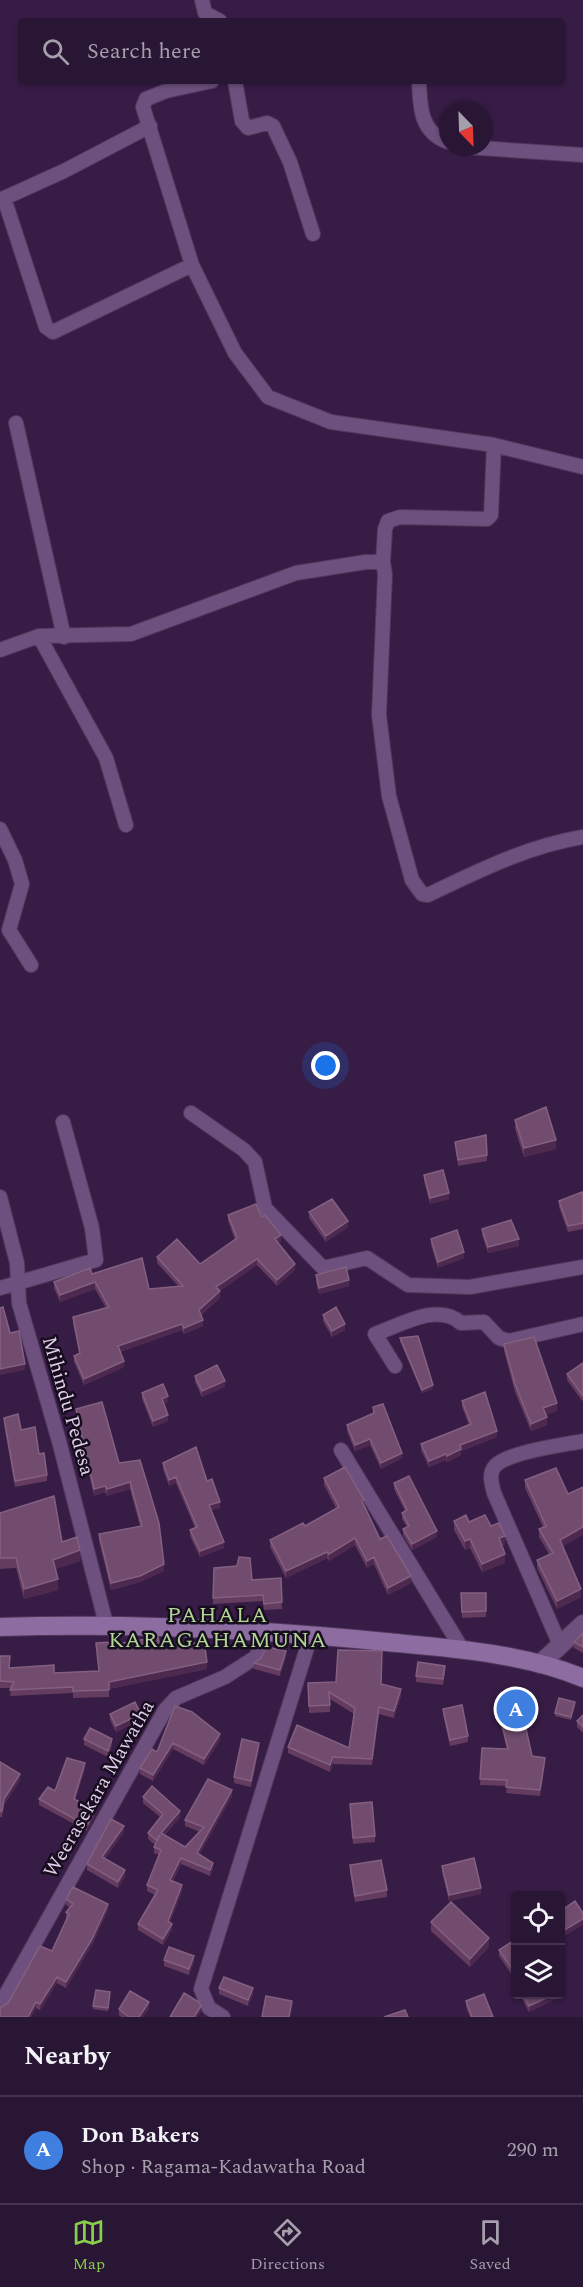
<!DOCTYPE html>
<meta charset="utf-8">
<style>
body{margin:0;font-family:Spectral,serif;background:#352240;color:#f1f3f6}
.controls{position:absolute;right:18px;bottom:18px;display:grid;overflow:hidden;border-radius:6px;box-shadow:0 2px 4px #0004}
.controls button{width:54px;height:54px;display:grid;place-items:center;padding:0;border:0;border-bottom:2px solid #45344f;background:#291534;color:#f1f3f6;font:30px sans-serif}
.compass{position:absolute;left:439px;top:102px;width:54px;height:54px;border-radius:50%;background:#291534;box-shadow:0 2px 4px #0004;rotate:157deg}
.you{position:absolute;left:326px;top:1066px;width:21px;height:21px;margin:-15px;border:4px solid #fff;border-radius:50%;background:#1a73e8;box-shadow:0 0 0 9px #1a73e833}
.badge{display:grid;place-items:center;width:39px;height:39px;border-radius:50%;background:#88cf49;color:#fff;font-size:20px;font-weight:700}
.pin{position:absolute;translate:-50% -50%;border:3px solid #fff;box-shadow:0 2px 6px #0006}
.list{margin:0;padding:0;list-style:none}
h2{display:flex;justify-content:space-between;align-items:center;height:78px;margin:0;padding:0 24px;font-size:26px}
h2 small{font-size:20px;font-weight:400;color:#a59fac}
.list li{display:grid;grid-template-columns:39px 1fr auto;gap:18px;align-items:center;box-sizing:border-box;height:108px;padding:0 24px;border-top:2px solid #45344f}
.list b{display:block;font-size:22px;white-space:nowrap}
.list p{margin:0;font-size:20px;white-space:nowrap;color:#a59fac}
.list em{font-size:20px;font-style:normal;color:#a59fac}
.icon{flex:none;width:33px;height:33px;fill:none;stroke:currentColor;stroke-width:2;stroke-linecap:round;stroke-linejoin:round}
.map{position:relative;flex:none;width:583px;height:2017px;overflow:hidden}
.search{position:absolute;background:#291534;box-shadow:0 2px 4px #0004;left:18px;right:18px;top:18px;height:66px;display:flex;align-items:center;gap:15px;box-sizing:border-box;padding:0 21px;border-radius:6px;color:#a59fac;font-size:22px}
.sheet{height:186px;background:#291534}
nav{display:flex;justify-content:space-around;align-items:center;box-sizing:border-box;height:84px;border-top:2px solid #45344f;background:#291534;font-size:16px;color:#a59fac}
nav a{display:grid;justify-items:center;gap:3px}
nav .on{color:#88cf49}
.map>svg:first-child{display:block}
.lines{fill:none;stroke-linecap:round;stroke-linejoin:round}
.minor-casing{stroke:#50385c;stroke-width:16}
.tertiary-casing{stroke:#50385c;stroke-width:20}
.primary-casing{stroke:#50385c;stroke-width:20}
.minor{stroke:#6d507e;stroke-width:14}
.tertiary{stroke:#6d507e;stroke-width:18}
.primary{stroke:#8d6ca1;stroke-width:18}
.wall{fill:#643c5f}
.shaded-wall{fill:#4d294f}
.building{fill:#714c6e;stroke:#836081;stroke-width:1.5}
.labels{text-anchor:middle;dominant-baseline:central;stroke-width:5;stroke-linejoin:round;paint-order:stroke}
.street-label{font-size:20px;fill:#dfcfe9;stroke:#180d1f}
.quarter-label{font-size:22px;letter-spacing:1.5px;fill:#afd793;stroke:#180d1f}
</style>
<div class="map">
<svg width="583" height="2017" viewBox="0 0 583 2017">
<rect width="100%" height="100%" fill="#371c45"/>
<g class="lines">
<g class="minor-casing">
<path id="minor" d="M 202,0 L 205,13 L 220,21
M 212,81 L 166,91 L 146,99 L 143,107 L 192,265 L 235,353 L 268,397 L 331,422 L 494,445 L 583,467
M 235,81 L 242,121 L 248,128 L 267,123 L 273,126 L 290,162 L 313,234
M 419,81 C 420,107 420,132 448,142
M 465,147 L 583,155
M 4,198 L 46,327 L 53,332 L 192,265
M 0,200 L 64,171 L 150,126
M 16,423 L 64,637
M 383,562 L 385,529 L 388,521 L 400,517 L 487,519 L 491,515 L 494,445
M 39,636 L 106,758 L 126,825
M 0,650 L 39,636 L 131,634 L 296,573 L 366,562 L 383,562 L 385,574 L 379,715 L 389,796 L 412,880 L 422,894 L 428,895 C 478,871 528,846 583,837
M 0,829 L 15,860 L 22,884 L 9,930 L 31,965
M 191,1113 L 244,1150 L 255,1162 L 265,1208 L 323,1268 L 367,1258 L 408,1285 L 470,1287 L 583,1267
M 0,1197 L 17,1263 L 19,1303 L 59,1441 L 106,1624
M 0,1288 L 96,1260 L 92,1228 L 63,1122
M 395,1366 L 375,1334 C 401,1325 438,1302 461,1323 L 484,1322 L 499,1338 L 509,1341 L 583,1324
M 341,1450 L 462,1649
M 560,1645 L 494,1493 C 492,1484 488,1474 495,1466 C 508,1452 563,1445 583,1441
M 0,2005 L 165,1710 L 176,1698 L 225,1677 L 256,1657 L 267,1630
M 223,2017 L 209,2008 L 201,1989 L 311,1635"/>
</g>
<g class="tertiary-casing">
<path id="tertiary" d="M 540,1664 L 583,1624"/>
</g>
<g class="primary-casing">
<path id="primary" d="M 0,1627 C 130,1623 257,1629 386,1642 C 449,1648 524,1653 583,1678"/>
</g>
<use href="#minor" class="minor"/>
<use href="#tertiary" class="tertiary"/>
<use href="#primary" class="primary"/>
</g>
<path class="wall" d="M 515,1120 L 556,1149 L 524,1157 L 515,1129 Z
M 455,1142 L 487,1155 L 487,1161 L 458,1166 Z
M 424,1175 L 449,1199 L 430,1204 L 424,1181 Z
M 583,1197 L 583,1229 L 568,1232 L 559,1207 L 559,1201 Z
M 309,1212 L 348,1227 L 326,1242 L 309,1218 Z
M 228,1215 L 262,1217 L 281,1241 L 278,1243 L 295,1270 L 277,1286 L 257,1265 L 219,1291 L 220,1298 L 201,1315 L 203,1326 L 184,1334 L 182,1330 L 120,1352 L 124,1367 L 84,1385 L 74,1362 L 74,1356 L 79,1353 L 73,1323 L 73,1317 L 106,1308 L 95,1289 L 60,1302 L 54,1288 L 54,1282 L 92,1274 L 149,1289 L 178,1286 L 157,1263 L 157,1257 L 200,1264 L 235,1240 L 228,1221 Z
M 482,1229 L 519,1246 L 488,1253 L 482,1235 Z
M 431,1239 L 464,1258 L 438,1268 L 431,1245 Z
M 316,1275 L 349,1286 L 319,1294 L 316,1281 Z
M 323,1315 L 345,1330 L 332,1337 L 323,1321 Z
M 400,1338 L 433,1389 L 422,1393 L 400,1341 Z
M 504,1344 L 557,1411 L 546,1415 L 547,1425 L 531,1431 L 515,1392 L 504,1351 Z
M 583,1363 L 583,1402 L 567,1380 L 567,1374 Z
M 195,1376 L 225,1387 L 202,1397 L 195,1382 Z
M 142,1393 L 168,1402 L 164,1404 L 168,1421 L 153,1427 L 142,1399 Z
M 462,1401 L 497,1437 L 461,1451 L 461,1455 L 447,1462 L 446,1460 L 429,1467 L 421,1450 L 421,1444 L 469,1425 L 462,1407 Z
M 373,1407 L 402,1458 L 381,1469 L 370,1445 L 355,1451 L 347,1431 L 347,1425 L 373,1413 Z
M 76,1409 L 119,1463 L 140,1460 L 164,1571 L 140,1582 L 111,1590 L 99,1541 L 99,1534 L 140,1526 L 130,1489 L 107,1496 L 105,1492 L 94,1496 L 76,1416 Z
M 4,1418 L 21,1430 L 39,1454 L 47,1475 L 47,1481 L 15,1487 L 4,1424 Z
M 163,1463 L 207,1481 L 220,1508 L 211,1510 L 224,1548 L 200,1557 L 190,1536 L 190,1530 L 195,1528 L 176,1483 L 169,1486 L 163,1469 Z
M 324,1478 L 364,1506 L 380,1539 L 411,1583 L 388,1595 L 374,1564 L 367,1568 L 355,1545 L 329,1561 L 327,1558 L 286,1578 L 270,1547 L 270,1540 L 305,1526 L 336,1508 L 324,1485 Z
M 525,1480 L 563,1546 L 581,1597 L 557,1609 L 537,1568 L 537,1560 L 549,1554 L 539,1537 L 539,1529 L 543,1527 L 525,1488 Z
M 394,1483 L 437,1537 L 412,1550 L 403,1535 L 403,1529 L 407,1527 L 402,1519 L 402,1513 L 405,1511 L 394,1489 Z
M 0,1513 L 62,1542 L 80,1561 L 55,1569 L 58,1590 L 24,1599 L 16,1568 L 0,1569 Z
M 454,1521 L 469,1522 L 491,1526 L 505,1545 L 502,1546 L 505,1563 L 482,1572 L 470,1548 L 465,1550 L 454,1530 Z
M 214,1568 L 252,1580 L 281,1578 L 282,1609 L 264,1610 L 263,1601 L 213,1604 Z
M 461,1593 L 486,1593 L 486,1617 L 462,1618 Z
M 583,1633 L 583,1653 L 574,1648 L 574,1642 Z
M 96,1643 L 160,1648 L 207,1669 L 109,1689 L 109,1697 L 73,1698 L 73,1693 L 10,1696 L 11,1688 L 0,1688 L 0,1656 L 9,1668 L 54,1673 L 99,1671 Z
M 286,1657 L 280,1676 L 254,1669 L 254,1663 Z
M 445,1672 L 443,1685 L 416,1682 L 416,1676 Z
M 308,1683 L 401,1696 L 394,1718 L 379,1714 L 372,1765 L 333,1764 L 330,1772 L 288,1753 L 288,1747 L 349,1748 L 354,1714 L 330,1699 L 330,1712 L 309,1713 Z
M 575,1705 L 571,1720 L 555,1716 L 555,1713 Z
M 175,1706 L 220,1740 L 204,1765 L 173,1749 L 153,1781 L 140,1774 L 140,1768 L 157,1752 Z
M 443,1709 L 468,1736 L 468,1742 L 450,1746 L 443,1715 Z
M 110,1714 L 141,1720 L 116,1732 L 110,1720 Z
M 583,1715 L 583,1733 L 577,1727 L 577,1721 Z
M 501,1720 L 532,1756 L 545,1764 L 540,1796 L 506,1793 L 507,1786 L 480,1785 L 482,1748 L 507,1749 L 501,1726 Z
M 84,1739 L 112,1745 L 108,1757 L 84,1745 Z
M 259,1749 L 251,1787 L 234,1783 L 234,1777 Z
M 0,1762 L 20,1780 L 4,1805 L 2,1817 L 0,1817 Z
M 85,1769 L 75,1800 L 95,1816 L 87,1831 L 39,1805 L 39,1799 L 55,1791 Z
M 232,1796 L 199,1855 L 213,1869 L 210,1876 L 181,1864 L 173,1881 L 182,1891 L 170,1922 L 172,1930 L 163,1945 L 138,1930 L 138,1924 L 155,1895 L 147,1891 L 147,1885 L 159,1855 L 154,1853 L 154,1847 L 155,1845 L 148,1839 L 148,1833 L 160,1817 L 143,1803 L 143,1797 L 180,1817 L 165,1835 L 185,1847 L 200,1832 L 185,1826 L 185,1820 Z
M 350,1804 L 375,1836 L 375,1842 L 353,1844 Z
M 124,1832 L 105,1859 L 125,1876 L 118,1888 L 87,1870 L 87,1864 Z
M 350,1865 L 387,1890 L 387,1897 L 355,1902 L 350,1872 Z
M 442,1866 L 481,1894 L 449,1901 L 442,1872 Z
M 66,1899 L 108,1910 L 92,1945 L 66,1988 L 57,1983 L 40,2010 L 36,2008 L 31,2017 L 0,2017 L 8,2003 L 52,1951 L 67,1919 L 66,1918 L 66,1912 L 70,1908 L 66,1905 Z
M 431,1922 L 489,1947 L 470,1967 L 431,1931 Z
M 516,1939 L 516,1986 L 514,1983 L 514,1978 L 499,1956 L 499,1950 Z
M 164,1960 L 194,1962 L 189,1975 L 164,1966 Z
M 219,1988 L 253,1994 L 248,2006 L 219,1994 Z
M 110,1995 L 108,2011 L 93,2009 L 93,2006 Z
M 520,1995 L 557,1995 L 557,1998 L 529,2012 Z
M 466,2001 L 493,2017 L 470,2017 L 466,2007 Z
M 149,2008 L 143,2017 L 121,2017 L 119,2015 L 119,2009 Z"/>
<path class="shaded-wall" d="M 556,1140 L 556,1149 L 524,1157 L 524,1148 Z
M 449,1193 L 449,1199 L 430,1204 L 430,1198 Z
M 348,1221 L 348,1227 L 326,1242 L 326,1236 Z
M 281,1235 L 281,1241 L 275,1246 L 275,1239 Z
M 519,1239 L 519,1246 L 488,1253 L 488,1247 Z
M 464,1252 L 464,1258 L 438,1268 L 438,1262 Z
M 257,1259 L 257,1265 L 216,1294 L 216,1287 Z
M 295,1264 L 295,1270 L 277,1286 L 277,1280 Z
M 349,1280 L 349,1286 L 319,1294 L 319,1288 Z
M 95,1282 L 95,1289 L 60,1302 L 60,1295 Z
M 220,1291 L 220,1298 L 199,1316 L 199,1310 Z
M 203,1320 L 203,1326 L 184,1334 L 184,1328 Z
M 182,1324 L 182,1330 L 118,1353 L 118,1346 Z
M 345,1324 L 345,1330 L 332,1337 L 332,1331 Z
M 124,1361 L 124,1367 L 84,1385 L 84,1379 Z
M 25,1364 L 25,1370 L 0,1375 L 0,1369 Z
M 225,1381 L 225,1387 L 202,1397 L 202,1391 Z
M 433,1385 L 433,1389 L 422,1393 L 422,1390 Z
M 168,1396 L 168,1402 L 162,1405 L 162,1399 Z
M 557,1403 L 557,1411 L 543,1416 L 543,1408 Z
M 168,1415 L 168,1421 L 153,1427 L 153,1421 Z
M 547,1417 L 547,1425 L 531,1431 L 531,1424 Z
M 497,1431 L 497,1437 L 461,1451 L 461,1455 L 447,1462 L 447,1456 L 460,1445 Z
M 370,1439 L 370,1445 L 355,1451 L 355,1445 Z
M 402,1453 L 402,1458 L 381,1469 L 381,1463 Z
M 446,1454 L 446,1460 L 429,1467 L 429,1461 Z
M 176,1477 L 176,1483 L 169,1486 L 169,1480 Z
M 130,1482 L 130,1489 L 107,1496 L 107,1489 Z
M 105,1486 L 105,1492 L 94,1496 L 94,1489 Z
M 220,1502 L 220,1508 L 209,1511 L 209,1505 Z
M 583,1527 L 583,1535 L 560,1548 L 560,1540 Z
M 437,1531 L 437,1537 L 412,1550 L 412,1544 Z
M 505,1536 L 505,1545 L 499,1547 L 499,1538 Z
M 355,1538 L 355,1545 L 329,1561 L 329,1554 Z
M 470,1539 L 470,1548 L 465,1550 L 465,1541 Z
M 224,1542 L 224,1548 L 200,1557 L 200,1551 Z
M 80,1550 L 80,1561 L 53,1570 L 53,1560 Z
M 327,1552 L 327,1558 L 286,1578 L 286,1571 Z
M 505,1554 L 505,1563 L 482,1572 L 482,1564 Z
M 374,1557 L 374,1564 L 367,1568 L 367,1561 Z
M 164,1564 L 164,1571 L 140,1582 L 111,1590 L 111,1583 Z
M 411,1576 L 411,1583 L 388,1595 L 388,1588 Z
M 58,1579 L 58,1590 L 24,1599 L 24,1589 Z
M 581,1589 L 581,1597 L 557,1609 L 557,1601 Z
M 286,1651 L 286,1657 L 280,1676 L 280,1670 Z
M 207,1662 L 207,1669 L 109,1689 L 109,1682 Z
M 401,1689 L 401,1696 L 394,1718 L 394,1711 Z
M 379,1707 L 379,1714 L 372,1765 L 372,1759 Z
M 141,1714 L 141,1720 L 116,1732 L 116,1726 Z
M 220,1734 L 220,1740 L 204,1765 L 204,1759 Z
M 112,1739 L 112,1745 L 108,1757 L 108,1751 Z
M 173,1743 L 173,1749 L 153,1781 L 153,1775 Z
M 259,1743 L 259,1749 L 251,1787 L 251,1781 Z
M 333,1757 L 333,1764 L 330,1772 L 330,1765 Z
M 545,1758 L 545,1764 L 540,1796 L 540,1790 Z
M 85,1763 L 85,1769 L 74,1804 L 74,1799 Z
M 20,1774 L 20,1780 L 4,1805 L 2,1817 L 4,1799 Z
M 232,1790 L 232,1796 L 197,1859 L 197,1853 Z
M 95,1810 L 95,1816 L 87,1831 L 87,1826 Z
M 180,1811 L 180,1817 L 161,1839 L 161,1833 Z
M 124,1826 L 124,1832 L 102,1863 L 102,1857 Z
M 181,1858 L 181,1864 L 170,1886 L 170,1880 Z
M 213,1863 L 213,1869 L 210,1876 L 210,1870 Z
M 125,1870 L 125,1876 L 118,1888 L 118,1882 Z
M 182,1885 L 182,1891 L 168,1927 L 168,1921 Z
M 481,1888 L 481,1894 L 449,1901 L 449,1895 Z
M 108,1904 L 108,1910 L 92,1945 L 66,1988 L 66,1982 Z
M 583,1919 L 583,1925 L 561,1938 L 561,1932 Z
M 172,1924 L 172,1930 L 163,1945 L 163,1939 Z
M 489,1938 L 489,1947 L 470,1967 L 470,1959 Z
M 194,1956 L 194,1962 L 189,1975 L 189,1969 Z
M 57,1977 L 57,1983 L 40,2010 L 40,2004 Z
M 253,1988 L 253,1994 L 248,2006 L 248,2000 Z
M 553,1995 L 557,1995 L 557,1998 L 529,2012 L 529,2006 Z
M 36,2002 L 36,2008 L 31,2017 L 28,2017 Z
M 149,2002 L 149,2008 L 143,2017 L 139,2017 Z
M 201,2006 L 201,2012 L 198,2017 L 194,2017 Z"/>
<path class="building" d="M 546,1107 L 556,1140 L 524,1148 L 515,1120 Z
M 486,1135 L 487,1155 L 458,1160 L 455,1142 Z
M 443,1170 L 449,1193 L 430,1198 L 424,1175 Z
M 582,1192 L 583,1197 L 583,1223 L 568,1226 L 559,1201 Z
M 332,1199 L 348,1221 L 326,1236 L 309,1212 Z
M 256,1204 L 262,1217 L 265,1215 L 281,1235 L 275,1239 L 295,1264 L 277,1280 L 257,1259 L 216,1287 L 220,1291 L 199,1310 L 203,1320 L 184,1328 L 182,1324 L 118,1346 L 124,1361 L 84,1379 L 74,1356 L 80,1353 L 73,1317 L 109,1307 L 95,1282 L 60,1295 L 54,1282 L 90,1268 L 92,1274 L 142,1258 L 149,1289 L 183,1286 L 157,1257 L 177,1239 L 200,1264 L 237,1238 L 228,1215 Z
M 511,1220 L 519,1239 L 488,1247 L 482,1229 Z
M 457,1230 L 464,1252 L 438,1262 L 431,1239 Z
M 346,1267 L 349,1280 L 319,1288 L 316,1275 Z
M 3,1307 L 10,1333 L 19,1331 L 25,1364 L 0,1369 L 0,1308 Z
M 336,1307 L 345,1324 L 332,1331 L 323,1315 Z
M 418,1336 L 433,1385 L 422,1390 L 400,1338 Z
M 534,1337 L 557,1403 L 543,1408 L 547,1417 L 531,1424 L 515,1384 L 504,1344 Z
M 583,1363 L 583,1396 L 567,1374 Z
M 217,1365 L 225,1381 L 202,1391 L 195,1376 Z
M 163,1384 L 168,1396 L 162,1399 L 168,1415 L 153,1421 L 142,1393 Z
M 485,1392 L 497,1431 L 460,1445 L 461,1449 L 447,1456 L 446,1454 L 429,1461 L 421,1444 L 471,1424 L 462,1401 Z
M 102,1402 L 119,1463 L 140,1460 L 159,1523 L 164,1564 L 140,1576 L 111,1583 L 99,1534 L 142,1526 L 130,1482 L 107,1489 L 105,1486 L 94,1489 L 76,1409 Z
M 383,1404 L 402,1453 L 381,1463 L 370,1439 L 355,1445 L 347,1425 L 374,1413 L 373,1407 Z
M 18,1414 L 21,1430 L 35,1427 L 39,1454 L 44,1453 L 47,1475 L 15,1481 L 4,1418 Z
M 196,1447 L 207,1481 L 212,1479 L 220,1502 L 209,1505 L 224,1542 L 200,1551 L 190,1530 L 197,1527 L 176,1477 L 169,1480 L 163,1463 Z
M 345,1467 L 364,1500 L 362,1501 L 380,1539 L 387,1536 L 411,1576 L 388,1588 L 374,1557 L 367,1561 L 355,1538 L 329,1554 L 327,1552 L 286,1571 L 270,1540 L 303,1523 L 305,1526 L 339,1507 L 324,1478 Z
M 556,1468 L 568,1494 L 583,1487 L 583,1527 L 560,1540 L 581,1589 L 557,1601 L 537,1560 L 553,1553 L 539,1529 L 546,1526 L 525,1480 Z
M 409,1476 L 437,1531 L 412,1544 L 403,1529 L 409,1526 L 402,1513 L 407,1510 L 394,1483 Z
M 54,1496 L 62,1542 L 77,1537 L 80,1550 L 53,1560 L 58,1579 L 24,1589 L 16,1558 L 0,1558 L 0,1513 Z
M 466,1515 L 469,1522 L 485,1515 L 491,1526 L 499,1523 L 505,1536 L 499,1538 L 505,1554 L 482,1564 L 470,1539 L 465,1541 L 454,1521 Z
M 239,1557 L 250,1558 L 252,1580 L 281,1578 L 282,1602 L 264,1604 L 263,1595 L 213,1598 L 214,1568 L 237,1566 Z
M 461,1593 L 486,1593 L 486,1611 L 462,1612 Z
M 583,1633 L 583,1647 L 574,1642 Z
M 158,1637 L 160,1648 L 204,1641 L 207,1662 L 109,1682 L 109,1690 L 73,1691 L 73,1687 L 10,1690 L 14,1682 L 0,1681 L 0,1656 L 10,1656 L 9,1668 L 54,1665 L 54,1673 L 99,1671 L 96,1643 L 111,1642 L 111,1645 Z
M 267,1647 L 286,1651 L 280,1670 L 254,1663 L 261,1658 Z
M 338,1650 L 382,1651 L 381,1684 L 401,1689 L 394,1711 L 379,1707 L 372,1759 L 333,1757 L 330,1765 L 288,1747 L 297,1725 L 349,1748 L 355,1708 L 329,1692 L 330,1705 L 309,1706 L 308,1683 L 336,1682 Z
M 418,1662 L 445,1666 L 443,1679 L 416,1676 Z
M 559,1698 L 575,1702 L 571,1717 L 555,1713 Z
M 135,1702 L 141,1714 L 116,1726 L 110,1714 Z
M 462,1705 L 468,1736 L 450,1740 L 443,1709 Z
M 175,1706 L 192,1712 L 220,1734 L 204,1759 L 173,1743 L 153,1775 L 140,1768 L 152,1749 L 157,1752 Z
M 523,1715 L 532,1756 L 545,1758 L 540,1790 L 506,1787 L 507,1780 L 480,1779 L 482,1748 L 508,1749 L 501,1720 Z
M 583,1715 L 583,1727 L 577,1721 Z
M 90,1728 L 112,1739 L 108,1751 L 84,1739 Z
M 242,1739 L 259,1743 L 251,1781 L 234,1777 Z
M 67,1758 L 85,1763 L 74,1799 L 95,1810 L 87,1826 L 39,1799 L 48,1787 L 55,1791 Z
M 0,1762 L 20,1774 L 4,1799 L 2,1811 L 0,1811 Z
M 208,1779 L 232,1790 L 197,1853 L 213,1863 L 210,1870 L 181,1858 L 170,1880 L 182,1885 L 168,1921 L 172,1924 L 163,1939 L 138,1924 L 158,1890 L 147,1885 L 161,1850 L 154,1847 L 160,1835 L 156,1840 L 148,1833 L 163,1814 L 143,1797 L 152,1786 L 180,1811 L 161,1833 L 185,1847 L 204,1827 L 185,1820 Z
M 372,1802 L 375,1836 L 353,1838 L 350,1804 Z
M 111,1819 L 124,1826 L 102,1857 L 125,1870 L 118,1882 L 87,1864 Z
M 474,1858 L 481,1888 L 449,1895 L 442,1866 Z
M 381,1860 L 387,1890 L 355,1896 L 350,1865 Z
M 73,1887 L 108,1904 L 92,1939 L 66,1982 L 57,1977 L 40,2004 L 36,2002 L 28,2017 L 0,2017 L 0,2008 L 8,2003 L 40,1946 L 52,1951 L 69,1914 L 66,1912 L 73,1904 L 66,1899 Z
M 575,1901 L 583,1913 L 583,1919 L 561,1932 L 561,1911 Z
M 451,1902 L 489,1938 L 470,1959 L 431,1922 Z
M 516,1939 L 516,1975 L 499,1950 Z
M 169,1947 L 194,1956 L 189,1969 L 164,1960 Z
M 224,1977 L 253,1988 L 248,2000 L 219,1988 Z
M 96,1990 L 110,1992 L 108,2008 L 93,2006 Z
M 130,1991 L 149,2002 L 139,2017 L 129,2017 L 119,2009 Z
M 184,1993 L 199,2002 L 201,2006 L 194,2017 L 170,2017 Z
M 484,1994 L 493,2017 L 472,2017 L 466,2001 Z
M 523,1995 L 553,1995 L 529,2006 Z
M 266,1996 L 292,2001 L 289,2017 L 262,2017 Z
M 405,2010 L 408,2017 L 384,2017 Z"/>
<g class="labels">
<g class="street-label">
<text transform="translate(68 1406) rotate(74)">Mihindu Pedesa</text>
<text transform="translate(99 1789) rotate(-60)">Weerasekara Mawatha</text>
</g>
<g class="quarter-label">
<text x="218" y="1615">PAHALA<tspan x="218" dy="25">KARAGAHAMUNA</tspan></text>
</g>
</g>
</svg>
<div class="controls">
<button><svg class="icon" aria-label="locate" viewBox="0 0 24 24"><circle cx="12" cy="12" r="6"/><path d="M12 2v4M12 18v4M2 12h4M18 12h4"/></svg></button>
<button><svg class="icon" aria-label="layers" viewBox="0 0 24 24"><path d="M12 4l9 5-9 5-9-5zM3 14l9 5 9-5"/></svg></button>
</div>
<svg class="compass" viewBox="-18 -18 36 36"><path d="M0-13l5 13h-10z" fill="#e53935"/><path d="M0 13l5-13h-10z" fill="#a59fac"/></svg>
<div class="you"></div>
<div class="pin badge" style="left:516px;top:1709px;background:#3f7fe0">A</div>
<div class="search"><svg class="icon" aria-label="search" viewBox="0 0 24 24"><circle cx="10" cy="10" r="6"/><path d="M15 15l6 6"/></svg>Search here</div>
</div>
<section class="sheet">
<h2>Nearby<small></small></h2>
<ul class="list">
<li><span class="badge" style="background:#3f7fe0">A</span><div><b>Don Bakers</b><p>Shop · Ragama-Kadawatha Road</p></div><em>290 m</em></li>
</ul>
</section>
<nav>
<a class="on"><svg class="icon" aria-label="map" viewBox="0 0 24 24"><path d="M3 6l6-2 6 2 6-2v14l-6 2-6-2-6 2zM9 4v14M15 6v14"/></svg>Map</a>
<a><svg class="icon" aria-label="directions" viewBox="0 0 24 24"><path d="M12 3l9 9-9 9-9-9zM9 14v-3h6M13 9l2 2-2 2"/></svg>Directions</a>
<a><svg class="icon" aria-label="saved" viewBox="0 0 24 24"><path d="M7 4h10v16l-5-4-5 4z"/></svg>Saved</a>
</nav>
